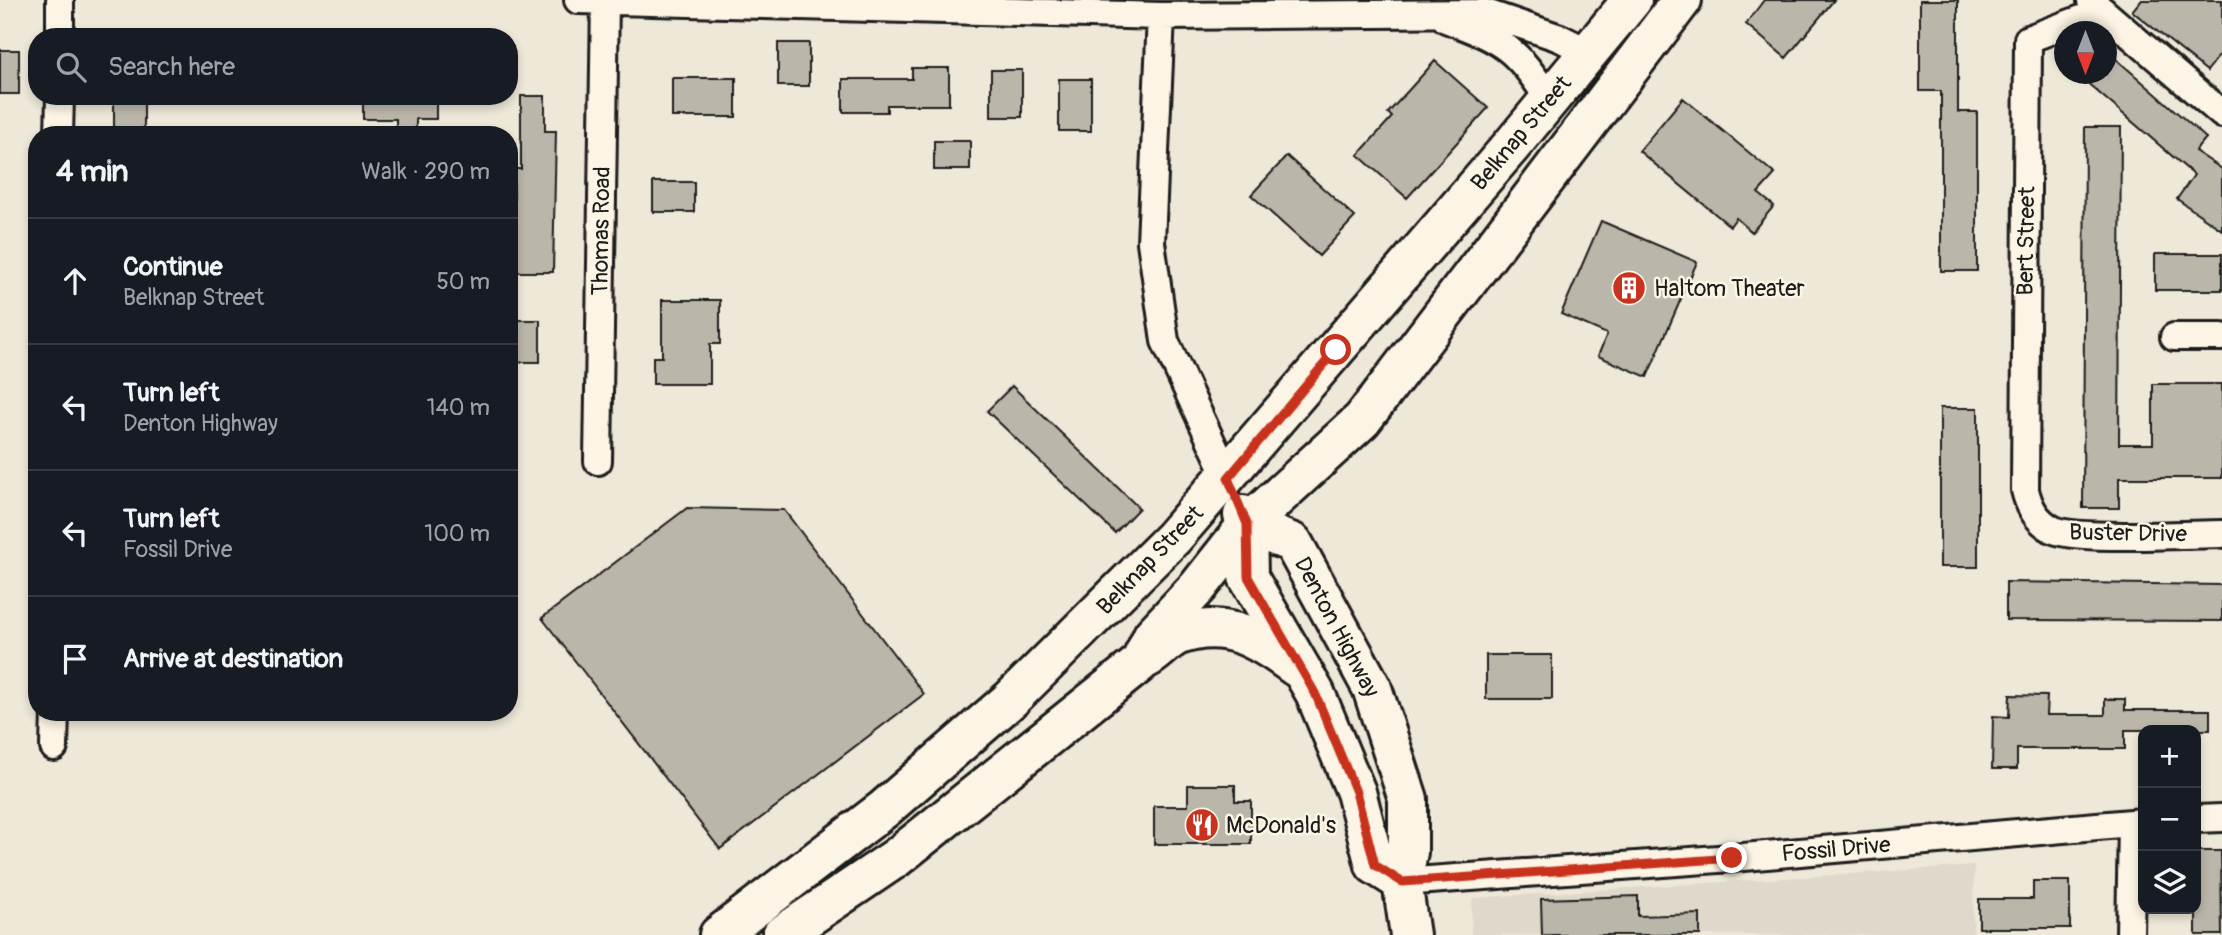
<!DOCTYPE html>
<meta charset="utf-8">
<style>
body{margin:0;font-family:Pangolin,sans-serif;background:#242831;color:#f1f3f6}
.controls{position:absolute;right:21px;bottom:21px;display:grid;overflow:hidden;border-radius:14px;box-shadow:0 4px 10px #0003}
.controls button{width:63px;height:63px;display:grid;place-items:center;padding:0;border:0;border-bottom:2px solid #363941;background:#171b24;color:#f1f3f6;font:35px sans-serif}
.compass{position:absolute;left:2054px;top:21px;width:63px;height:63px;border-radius:50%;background:#171b24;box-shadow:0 4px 10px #0003;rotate:180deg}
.stop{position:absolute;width:21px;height:21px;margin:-16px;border:5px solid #c8321e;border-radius:50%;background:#fff}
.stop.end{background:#c8321e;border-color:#fff;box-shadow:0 2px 7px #0008}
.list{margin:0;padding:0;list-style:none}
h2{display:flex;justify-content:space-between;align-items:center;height:91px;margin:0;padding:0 28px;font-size:30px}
h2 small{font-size:23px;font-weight:400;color:#9ea1a6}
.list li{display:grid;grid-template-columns:46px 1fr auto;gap:21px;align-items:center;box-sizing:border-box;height:126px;padding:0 28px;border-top:2px solid #363941}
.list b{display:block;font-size:26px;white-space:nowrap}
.list p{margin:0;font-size:23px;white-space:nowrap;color:#9ea1a6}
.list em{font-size:23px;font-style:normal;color:#9ea1a6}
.icon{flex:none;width:38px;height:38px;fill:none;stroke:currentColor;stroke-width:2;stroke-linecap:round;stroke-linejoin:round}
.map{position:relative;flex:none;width:2222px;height:935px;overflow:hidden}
.search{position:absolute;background:#171b24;box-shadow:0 4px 10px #0003;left:28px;top:28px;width:490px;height:77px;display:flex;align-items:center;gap:18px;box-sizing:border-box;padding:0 24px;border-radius:28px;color:#9ea1a6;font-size:26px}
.panel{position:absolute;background:#171b24;box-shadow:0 4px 10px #0003;left:28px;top:126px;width:490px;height:595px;border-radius:28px}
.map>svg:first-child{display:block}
.built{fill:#ded9cb}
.building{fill:#bab6aa;stroke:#1c1c1c;stroke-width:2}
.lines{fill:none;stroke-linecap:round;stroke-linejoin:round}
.street-casing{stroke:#1c1c1c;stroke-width:32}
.primary-casing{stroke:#1c1c1c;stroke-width:44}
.street{stroke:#fcf5e5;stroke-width:26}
.primary{stroke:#fcf5e5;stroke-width:38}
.route{stroke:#c8321e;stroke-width:9}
.labels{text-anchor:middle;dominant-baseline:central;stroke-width:5;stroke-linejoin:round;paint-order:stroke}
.street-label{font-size:23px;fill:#1c1c1c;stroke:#fcf5e5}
.poi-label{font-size:23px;fill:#1c1c1c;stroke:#fcf5e5;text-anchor:start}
</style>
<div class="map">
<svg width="2222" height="935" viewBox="0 0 2222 935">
<rect width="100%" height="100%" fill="#eee8d9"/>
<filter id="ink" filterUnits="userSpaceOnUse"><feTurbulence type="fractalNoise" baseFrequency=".0143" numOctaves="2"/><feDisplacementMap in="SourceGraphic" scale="14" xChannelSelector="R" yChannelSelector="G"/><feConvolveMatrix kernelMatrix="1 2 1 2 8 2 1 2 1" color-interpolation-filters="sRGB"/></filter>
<g filter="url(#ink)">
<path class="built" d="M 1974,866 L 1973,935 L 1471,935 L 1472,898 Z"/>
<path class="building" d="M 1764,0 L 1834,0 L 1786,58 L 1746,24 Z
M 1920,0 L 1958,0 L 1958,112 L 1977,112 L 1977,271 L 1941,271 L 1941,91 L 1920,91 Z
M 2141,0 L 2222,0 L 2222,52 L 2207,71 L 2132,11 Z
M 778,43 L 809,43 L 809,86 L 778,86 Z
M 0,50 L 19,50 L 19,94 L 0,94 Z
M 2106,50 L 2206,138 L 2195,151 L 2222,169 L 2222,230 L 2177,199 L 2194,175 L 2077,74 L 2106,74 Z
M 1435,61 L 1488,108 L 1407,198 L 1358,155 L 1392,117 L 1388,113 Z
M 912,68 L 949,68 L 949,105 L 887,105 L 887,112 L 843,112 L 843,79 L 912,79 Z
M 991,70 L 1022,70 L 1022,117 L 991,117 Z
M 672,78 L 736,78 L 736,117 L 672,117 Z
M 1059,79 L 1091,79 L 1091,131 L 1059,131 Z
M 114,96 L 144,96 L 144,135 L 114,135 Z
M 363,96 L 436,96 L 436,119 L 416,119 L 416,135 L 396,135 L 396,119 L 363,119 Z
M 521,96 L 545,96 L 545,131 L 556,131 L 553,272 L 516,272 L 513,169 L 521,169 Z
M 1683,98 L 1775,174 L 1758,193 L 1774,206 L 1752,232 L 1736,218 L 1730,226 L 1639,151 Z
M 2085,127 L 2121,127 L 2119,444 L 2153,444 L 2153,384 L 2222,384 L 2222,478 L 2119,478 L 2119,508 L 2083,508 Z
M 934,141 L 970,141 L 970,170 L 934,170 Z
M 1287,156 L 1355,217 L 1319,256 L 1251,195 Z
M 653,182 L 694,182 L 694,212 L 653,212 Z
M 1601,221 L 1697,262 L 1647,377 L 1598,356 L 1607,334 L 1561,314 Z
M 2155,254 L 2222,254 L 2222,290 L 2155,290 Z
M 662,300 L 720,300 L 720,344 L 710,344 L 710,384 L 653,384 L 653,357 L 662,357 Z
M 510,320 L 540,320 L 540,362 L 510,362 Z
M 1012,386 L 1139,508 L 1115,533 L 987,411 Z
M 1940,408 L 1978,408 L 1978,567 L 1940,567 Z
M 687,508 L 784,510 L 924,694 L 720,849 L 542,618 Z
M 2006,582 L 2222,585 L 2222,621 L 2006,620 Z
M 1486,655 L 1552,655 L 1552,699 L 1486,699 Z
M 2010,695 L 2047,696 L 2046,715 L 2105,715 L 2105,699 L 2125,699 L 2125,710 L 2210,710 L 2210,730 L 2125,730 L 2125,749 L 2017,749 L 2017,769 L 1992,769 L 1993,716 L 2009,717 Z
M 1188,785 L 1235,785 L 1235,801 L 1251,801 L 1251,844 L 1154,844 L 1154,806 L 1188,806 Z
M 2196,851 L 2221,851 L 2222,935 L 2196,935 Z
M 2033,881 L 2070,881 L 2070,928 L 1979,928 L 1979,899 L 2033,899 Z
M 1638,896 L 1638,916 L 1700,914 L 1700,935 L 1542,935 L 1541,899 Z"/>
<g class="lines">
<g class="street-casing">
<path id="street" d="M 578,0 L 1161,16 L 1486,13 L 1560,38 L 1588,52
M 2091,1 L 2222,114
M 2103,11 L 2028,39 L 2025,490 C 2029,507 2036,520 2052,529 C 2072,541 2192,534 2222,534
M 1161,16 L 1151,242 L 1165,341 L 1228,478
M 1446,19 C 1502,40 1517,48 1549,100
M 60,37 L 60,0
M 59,135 L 60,96
M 2174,337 L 2222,337
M 598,461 L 605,0
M 54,747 L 55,712
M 2196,819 L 2222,818
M 1402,882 L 1732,858 L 2143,822
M 2130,935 L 2132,823"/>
</g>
<g class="primary-casing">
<path id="primary" d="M 1243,515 L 1247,525 L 1248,577 L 1315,693 L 1356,792 L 1375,865 L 1402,882
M 1247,525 L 1293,543 L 1372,688 L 1408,799 L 1408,852 L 1402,882 L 1410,935
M 1147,658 C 1158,652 1168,639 1179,635 C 1226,618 1260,640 1296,667
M 719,935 L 884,809 L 1010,700 L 1173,538 L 1512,145 L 1632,0
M 782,935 L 896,858 L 1140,663 L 1153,635 L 1198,587 L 1247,525 L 1362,420 L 1682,0"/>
</g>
<use href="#street" class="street"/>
<use href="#primary" class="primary"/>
</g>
</g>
<g class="lines" filter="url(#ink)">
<path class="route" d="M 1336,350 L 1228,478 L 1247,524 L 1248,577 L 1315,693 L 1356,792 L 1375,865 L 1402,882 L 1732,858"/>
</g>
<defs>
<g id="building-disc" transform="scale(1.75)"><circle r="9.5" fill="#c8321e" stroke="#fcf5e5"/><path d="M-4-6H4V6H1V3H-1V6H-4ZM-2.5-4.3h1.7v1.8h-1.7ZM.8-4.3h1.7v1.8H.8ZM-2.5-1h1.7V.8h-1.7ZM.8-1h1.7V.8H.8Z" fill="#fff"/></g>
<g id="restaurant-disc" transform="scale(1.75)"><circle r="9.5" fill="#c8321e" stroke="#fcf5e5"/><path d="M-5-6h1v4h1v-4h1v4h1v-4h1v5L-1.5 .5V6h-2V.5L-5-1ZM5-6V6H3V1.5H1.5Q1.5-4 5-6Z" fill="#fff"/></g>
</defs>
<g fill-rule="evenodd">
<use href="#building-disc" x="1629" y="288"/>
<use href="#restaurant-disc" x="1202" y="825"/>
</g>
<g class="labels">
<g class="street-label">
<text transform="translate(1521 133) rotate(-50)">Belknap Street</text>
<text transform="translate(601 231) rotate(-89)">Thomas Road</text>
<text transform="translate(2026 241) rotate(-89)">Bert Street</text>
<text transform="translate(2128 533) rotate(1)">Buster Drive</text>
<text transform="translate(1150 560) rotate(-46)">Belknap Street</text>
<text transform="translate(1337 627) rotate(62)">Denton Highway</text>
<text transform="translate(1836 849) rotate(-5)">Fossil Drive</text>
</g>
<g class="poi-label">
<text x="1654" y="288">Haltom Theater</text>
<text x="1226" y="825">McDonald's</text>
</g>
</g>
</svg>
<div class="controls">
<button>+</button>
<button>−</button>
<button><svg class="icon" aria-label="layers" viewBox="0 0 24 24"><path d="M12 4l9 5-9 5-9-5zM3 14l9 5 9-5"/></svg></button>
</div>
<svg class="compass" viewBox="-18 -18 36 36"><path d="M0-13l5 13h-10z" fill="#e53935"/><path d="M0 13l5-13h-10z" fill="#9ea1a6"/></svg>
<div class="stop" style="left:1336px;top:350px"></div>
<div class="stop end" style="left:1732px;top:858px"></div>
<div class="search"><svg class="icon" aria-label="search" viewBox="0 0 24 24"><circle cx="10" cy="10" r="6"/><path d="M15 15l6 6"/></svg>Search here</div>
<section class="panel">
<h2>4 min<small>Walk · 290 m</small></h2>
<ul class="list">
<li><svg class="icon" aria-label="ahead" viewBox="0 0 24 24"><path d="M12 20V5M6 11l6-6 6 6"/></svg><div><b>Continue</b><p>Belknap Street</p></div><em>50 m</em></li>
<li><svg class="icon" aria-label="left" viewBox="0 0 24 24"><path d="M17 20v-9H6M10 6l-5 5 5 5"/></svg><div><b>Turn left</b><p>Denton Highway</p></div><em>140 m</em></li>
<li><svg class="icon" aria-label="left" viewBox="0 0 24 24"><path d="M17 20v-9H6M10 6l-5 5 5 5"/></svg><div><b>Turn left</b><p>Fossil Drive</p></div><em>100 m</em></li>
<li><svg class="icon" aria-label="arrive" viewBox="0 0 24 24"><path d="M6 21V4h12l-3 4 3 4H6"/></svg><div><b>Arrive at destination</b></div></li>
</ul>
</section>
</div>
